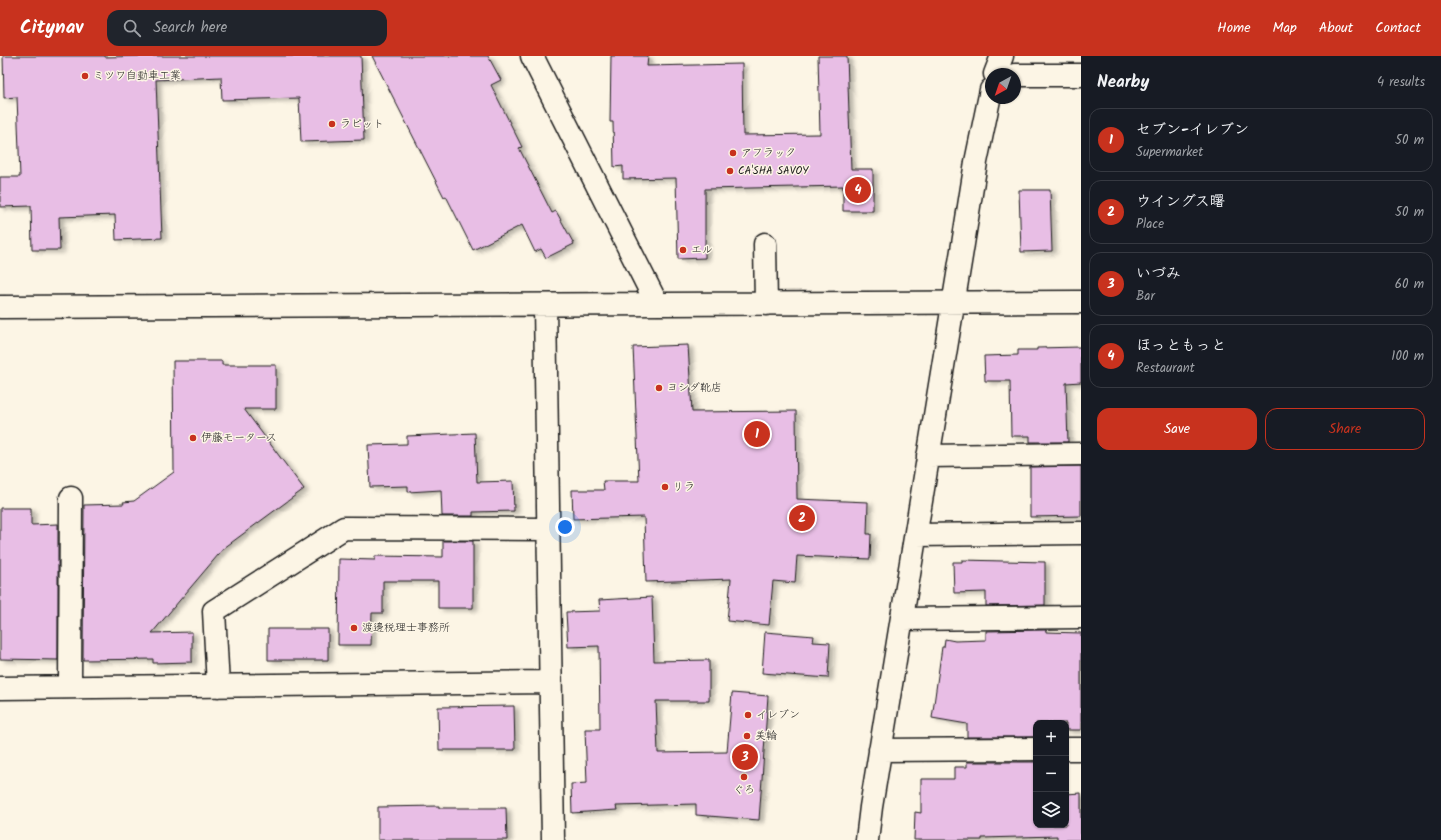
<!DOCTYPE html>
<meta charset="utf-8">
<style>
body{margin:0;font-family:Kalam,"Klee One",sans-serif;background:#20242c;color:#f1f3f6}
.controls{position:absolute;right:12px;bottom:12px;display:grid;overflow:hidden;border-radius:8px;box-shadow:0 1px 3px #0004}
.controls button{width:36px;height:36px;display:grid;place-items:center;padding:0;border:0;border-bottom:1px solid #363941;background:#171b24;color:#f1f3f6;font:20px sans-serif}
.compass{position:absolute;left:985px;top:12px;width:36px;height:36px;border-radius:50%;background:#171b24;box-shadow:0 1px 3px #0004;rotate:220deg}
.you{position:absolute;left:565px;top:471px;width:14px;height:14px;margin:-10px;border:3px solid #fff;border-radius:50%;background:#1a73e8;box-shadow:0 0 0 6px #1a73e833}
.badge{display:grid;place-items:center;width:26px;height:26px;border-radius:50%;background:#c8321e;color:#fff;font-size:13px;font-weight:700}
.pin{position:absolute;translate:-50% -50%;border:2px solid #fff;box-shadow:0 1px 4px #0006}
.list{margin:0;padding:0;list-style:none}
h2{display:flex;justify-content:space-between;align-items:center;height:52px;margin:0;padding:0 16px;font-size:17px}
h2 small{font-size:13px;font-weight:400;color:#9ea1a6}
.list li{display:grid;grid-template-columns:26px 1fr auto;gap:12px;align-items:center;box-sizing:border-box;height:64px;margin:0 8px 8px;padding:0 8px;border:1px solid #363941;border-radius:12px}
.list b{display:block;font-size:15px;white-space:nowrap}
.list p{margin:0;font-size:13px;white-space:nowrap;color:#9ea1a6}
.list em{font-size:13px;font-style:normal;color:#9ea1a6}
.actions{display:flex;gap:8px;padding:12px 16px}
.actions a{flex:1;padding:9px 0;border:1px solid #c8321e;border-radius:12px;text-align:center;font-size:14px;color:#c8321e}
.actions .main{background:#c8321e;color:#fff}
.icon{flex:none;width:22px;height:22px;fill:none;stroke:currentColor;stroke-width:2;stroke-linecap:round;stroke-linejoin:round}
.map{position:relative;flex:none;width:1081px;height:784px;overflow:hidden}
header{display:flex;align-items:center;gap:24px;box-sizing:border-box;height:56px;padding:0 20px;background:#c8321e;color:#fff}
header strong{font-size:19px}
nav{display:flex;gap:22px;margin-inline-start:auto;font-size:14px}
.search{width:280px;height:36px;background:#20242c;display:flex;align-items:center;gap:10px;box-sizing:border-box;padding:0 14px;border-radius:12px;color:#9ea1a6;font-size:15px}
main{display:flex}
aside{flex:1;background:#171b24}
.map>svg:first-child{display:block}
.building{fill:#e8bee5;stroke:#1c1c1c;filter:url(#shadow)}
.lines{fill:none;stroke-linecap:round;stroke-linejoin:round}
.minor-casing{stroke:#1c1c1c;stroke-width:25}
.minor{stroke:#fcf5e5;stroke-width:22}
.poi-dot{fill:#c8321e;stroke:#fcf5e5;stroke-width:1.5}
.labels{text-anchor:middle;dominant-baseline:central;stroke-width:3;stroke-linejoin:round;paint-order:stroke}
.poi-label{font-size:11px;fill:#1c1c1c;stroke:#fcf5e5;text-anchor:start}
</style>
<header>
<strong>Citynav</strong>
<div class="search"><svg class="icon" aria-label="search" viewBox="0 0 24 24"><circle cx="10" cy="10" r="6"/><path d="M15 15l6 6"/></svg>Search here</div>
<nav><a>Home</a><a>Map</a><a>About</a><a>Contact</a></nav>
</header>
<main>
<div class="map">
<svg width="1081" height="784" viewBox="0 0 1081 784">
<defs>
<filter id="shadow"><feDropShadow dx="4.5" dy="2.5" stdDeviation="2" flood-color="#0004"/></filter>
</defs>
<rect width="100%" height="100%" fill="#fcf5e5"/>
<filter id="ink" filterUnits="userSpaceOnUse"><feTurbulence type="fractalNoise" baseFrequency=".025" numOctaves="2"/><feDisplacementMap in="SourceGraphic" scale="8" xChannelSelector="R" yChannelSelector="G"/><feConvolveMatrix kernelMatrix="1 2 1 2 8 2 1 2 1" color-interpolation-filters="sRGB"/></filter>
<g filter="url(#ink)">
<path class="building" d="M 3,0 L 105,0 L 105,1 L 146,0 L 361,0 L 364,84 L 301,86 L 299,42 L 222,44 L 221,21 L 156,24 L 162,182 L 116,184 L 115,159 L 59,161 L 60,194 L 32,194 L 31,150 L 0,151 L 0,121 L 20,121 L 17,41 L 4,42 Z
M 372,0 L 488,0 L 501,24 L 491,29 L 522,91 L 519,92 L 552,157 L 556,155 L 574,188 L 546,202 L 541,193 L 535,196 L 522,169 L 473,194 L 446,140 L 444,141 Z
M 611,0 L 648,0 L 647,10 L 742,8 L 743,79 L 820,78 L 818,0 L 847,0 L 851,113 L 873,113 L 873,155 L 843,155 L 843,130 L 705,133 L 705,202 L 678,203 L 676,122 L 623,123 L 623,110 L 614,111 L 613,66 L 610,66 Z
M 1019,134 L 1050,134 L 1052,195 L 1021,196 Z
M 688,289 L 692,356 L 796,355 L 797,443 L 868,446 L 867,478 L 871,478 L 870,503 L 797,500 L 795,527 L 773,525 L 769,569 L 727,565 L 731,523 L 646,526 L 644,461 L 573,463 L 572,434 L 604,434 L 603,425 L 639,425 L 633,291 Z
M 1081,291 L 1081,326 L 1066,327 L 1068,386 L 1030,386 L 1030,380 L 1011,380 L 1010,325 L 985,325 L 984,300 L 1018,299 L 1018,294 L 1037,294 L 1037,292 Z
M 173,305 L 222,305 L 222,309 L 276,309 L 276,353 L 244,353 L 304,433 L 224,492 L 152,577 L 192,576 L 192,606 L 153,607 L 153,603 L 83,604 L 84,449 L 124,448 L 123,446 L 134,445 L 174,416 Z
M 475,377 L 477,426 L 513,425 L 514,455 L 473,456 L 473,460 L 442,460 L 441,434 L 408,436 L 408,430 L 370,431 L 368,389 L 407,388 L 407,380 Z
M 1081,410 L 1081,460 L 1030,461 L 1030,411 Z
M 0,452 L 31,452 L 31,469 L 58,468 L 58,604 L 0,603 Z
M 443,485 L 473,485 L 473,552 L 438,552 L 438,525 L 383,525 L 383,557 L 372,557 L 371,589 L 338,589 L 339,503 L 375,504 L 375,500 L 443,501 Z
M 962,504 L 1045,506 L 1045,549 L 986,550 L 986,536 L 954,537 L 953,506 L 962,506 Z
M 652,541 L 654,605 L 709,604 L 709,645 L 656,645 L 658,697 L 727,696 L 732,637 L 768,640 L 759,764 L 696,759 L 696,748 L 616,750 L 617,754 L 572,757 L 571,728 L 587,727 L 585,673 L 600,673 L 599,590 L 568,591 L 566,556 L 600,555 L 599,544 Z
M 268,573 L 328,573 L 328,604 L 268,604 Z
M 1046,574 L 1046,576 L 1081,577 L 1081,674 L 1066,674 L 1066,667 L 1036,667 L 1036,681 L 967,681 L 967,668 L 932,662 L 942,591 L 944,591 L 945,583 L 955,585 L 986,584 L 986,575 Z
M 765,576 L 814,580 L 813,586 L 830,587 L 828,622 L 762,617 Z
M 514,650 L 515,694 L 439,694 L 438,651 Z
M 967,706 L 1036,706 L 1036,769 L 1066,769 L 1066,738 L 1081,737 L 1081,784 L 1057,784 L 1057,780 L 982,782 L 982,784 L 914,784 L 915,756 L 921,757 L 921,723 L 954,723 L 954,711 L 967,711 Z
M 439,750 L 439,752 L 506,752 L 507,784 L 378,784 L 378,751 Z"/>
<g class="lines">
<g class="minor-casing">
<path id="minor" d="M 532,0 L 657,248
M 995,18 L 1002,0
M 1015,19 L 1081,19
M 765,188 L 766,248
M 545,249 L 553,784
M 0,251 L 1081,246
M 928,400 L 1081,398
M 916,479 L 1081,477
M 902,563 L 1081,561
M 218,630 L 214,555 L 344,472 L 548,473
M 70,631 L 71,442
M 0,632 L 550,626
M 1066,693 L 1081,693
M 880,694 L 1036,693
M 867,784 L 871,751 L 963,188 L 976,106 L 991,34"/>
</g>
<use href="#minor" class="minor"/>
</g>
</g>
<g class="poi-dot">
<circle cx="85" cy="20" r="4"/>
<circle cx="332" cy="68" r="4"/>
<circle cx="733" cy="97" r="4"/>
<circle cx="730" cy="115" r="4"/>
<circle cx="683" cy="194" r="4"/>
<circle cx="659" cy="332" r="4"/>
<circle cx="193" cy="382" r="4"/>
<circle cx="665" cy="431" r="4"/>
<circle cx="354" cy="572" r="4"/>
<circle cx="748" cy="659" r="4"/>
<circle cx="747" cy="680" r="4"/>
<circle cx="744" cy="721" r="4"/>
</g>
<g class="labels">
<g class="poi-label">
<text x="93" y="20">ミツワ自動車工業</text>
<text x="340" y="68">ラビット</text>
<text x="741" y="97">アフラック</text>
<text x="738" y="115">CA'SHA SAVOY</text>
<text x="691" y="194">エル</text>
<text x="667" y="332">ヨシダ靴店</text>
<text x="201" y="382">伊藤モータース</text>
<text x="673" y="431">リラ</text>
<text x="362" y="572">渡邊税理士事務所</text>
<text x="756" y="659">イレブン</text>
<text x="755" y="680">美輪</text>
<text x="744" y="734" text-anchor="middle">ぐろ</text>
</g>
</g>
</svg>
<div class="controls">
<button>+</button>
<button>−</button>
<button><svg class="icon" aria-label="layers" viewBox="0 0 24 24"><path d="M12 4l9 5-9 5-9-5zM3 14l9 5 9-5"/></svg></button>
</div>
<svg class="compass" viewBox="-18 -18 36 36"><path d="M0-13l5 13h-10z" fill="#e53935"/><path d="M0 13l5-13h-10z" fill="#9ea1a6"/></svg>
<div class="you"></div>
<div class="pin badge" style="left:757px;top:378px">1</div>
<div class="pin badge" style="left:802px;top:462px">2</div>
<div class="pin badge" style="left:745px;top:701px">3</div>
<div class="pin badge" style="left:858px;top:134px">4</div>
</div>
<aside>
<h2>Nearby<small>4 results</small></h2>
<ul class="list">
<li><span class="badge">1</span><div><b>セブン-イレブン</b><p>Supermarket</p></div><em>50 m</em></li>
<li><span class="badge">2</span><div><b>ウイングス曙</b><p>Place</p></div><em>50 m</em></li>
<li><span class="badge">3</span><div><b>いづみ</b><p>Bar</p></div><em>60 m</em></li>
<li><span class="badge">4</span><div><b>ほっともっと</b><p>Restaurant</p></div><em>100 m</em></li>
</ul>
<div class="actions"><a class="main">Save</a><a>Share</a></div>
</aside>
</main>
